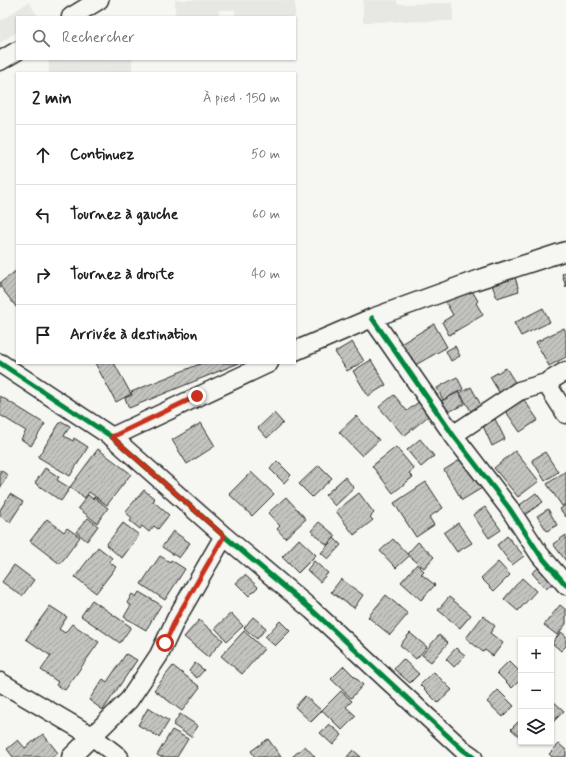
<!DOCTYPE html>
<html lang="fr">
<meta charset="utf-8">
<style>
body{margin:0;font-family:Mynerve,sans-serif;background:#f6f6f6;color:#202124}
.controls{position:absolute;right:12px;bottom:12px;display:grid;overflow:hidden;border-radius:0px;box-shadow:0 1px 3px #0004}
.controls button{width:36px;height:36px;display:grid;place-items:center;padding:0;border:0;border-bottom:1px solid #e0e0e0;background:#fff;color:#202124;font:20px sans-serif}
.stop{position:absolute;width:12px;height:12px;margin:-9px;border:3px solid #c8321e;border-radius:50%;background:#fff}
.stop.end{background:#c8321e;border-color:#fff;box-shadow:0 1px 4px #0008}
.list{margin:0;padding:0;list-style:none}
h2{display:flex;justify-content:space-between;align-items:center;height:52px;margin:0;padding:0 16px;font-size:17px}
h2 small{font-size:13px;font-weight:400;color:#757577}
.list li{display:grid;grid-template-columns:26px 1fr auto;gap:12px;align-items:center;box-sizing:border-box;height:60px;padding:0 16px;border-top:1px solid #e0e0e0}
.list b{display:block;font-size:15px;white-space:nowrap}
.list em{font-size:13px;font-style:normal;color:#757577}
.icon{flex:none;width:22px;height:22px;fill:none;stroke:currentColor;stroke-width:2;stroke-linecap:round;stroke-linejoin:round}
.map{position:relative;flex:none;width:566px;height:757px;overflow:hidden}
.search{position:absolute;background:#fff;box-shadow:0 1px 3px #0004;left:16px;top:16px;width:280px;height:44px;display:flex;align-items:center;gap:10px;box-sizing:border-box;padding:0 14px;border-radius:0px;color:#757577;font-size:15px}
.panel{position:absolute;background:#fff;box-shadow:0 1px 3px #0004;left:16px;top:72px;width:280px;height:292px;border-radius:0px}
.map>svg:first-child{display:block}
.built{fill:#e7e7e3}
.building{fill:url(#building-hatch);stroke:#2b2b2b}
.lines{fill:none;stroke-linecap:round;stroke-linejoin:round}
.minor-casing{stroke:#2b2b2b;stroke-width:21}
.minor{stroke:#f6f6f2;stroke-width:18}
.cycleway-casing{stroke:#f6f6f2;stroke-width:8}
.cycleway{stroke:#00873e;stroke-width:5}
.route{stroke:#c8321e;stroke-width:5}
</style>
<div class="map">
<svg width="566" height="757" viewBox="0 0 566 757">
<defs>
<pattern id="building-hatch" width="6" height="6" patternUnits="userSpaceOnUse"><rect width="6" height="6" fill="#c3c3c0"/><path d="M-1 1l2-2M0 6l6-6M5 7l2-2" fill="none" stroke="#9f9f9c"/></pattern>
</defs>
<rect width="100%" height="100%" fill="#f6f6f2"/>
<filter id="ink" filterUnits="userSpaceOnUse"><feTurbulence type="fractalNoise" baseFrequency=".025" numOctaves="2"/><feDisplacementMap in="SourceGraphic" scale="8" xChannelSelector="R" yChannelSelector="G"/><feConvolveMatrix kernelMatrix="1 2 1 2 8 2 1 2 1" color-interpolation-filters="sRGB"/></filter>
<g filter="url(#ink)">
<path class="built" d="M 175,0 L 295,0 L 295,24 L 295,17 L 235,17 L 235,10 L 219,10 L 219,17 L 175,17 Z
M 363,0 L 397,0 L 397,4 L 453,3 L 453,21 L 363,22 Z
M 29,2 L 38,17 L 17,17 L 17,32 L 0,43 L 0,21 Z
M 49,59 L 132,59 L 132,73 L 49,73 Z"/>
<path class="building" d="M 17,270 L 17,308 L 0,286 L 0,283 Z
M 566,272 L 566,287 L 562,274 Z
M 515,277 L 519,291 L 497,298 L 492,285 Z
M 471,289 L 478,301 L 476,303 L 483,315 L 449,335 L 442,322 L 453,315 L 445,301 L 462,292 Z
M 543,308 L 550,322 L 521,336 L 514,323 Z
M 434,324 L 447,347 L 412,367 L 399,345 Z
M 564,328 L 566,332 L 566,357 L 549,366 L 536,342 Z
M 352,342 L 364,361 L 347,371 L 335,352 Z
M 455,346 L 460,356 L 451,361 L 446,351 Z
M 371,360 L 386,385 L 368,396 L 353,371 Z
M 95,363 L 114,363 L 131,394 L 116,402 Z
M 202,363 L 239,363 L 129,408 L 125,398 L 132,395 L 131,392 Z
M 506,368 L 518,387 L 502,397 L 490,377 Z
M 457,377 L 463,389 L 443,400 L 437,388 Z
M 471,387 L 481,405 L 471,411 L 460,393 Z
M 459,392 L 465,404 L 446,413 L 441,401 Z
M 520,394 L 538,420 L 520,432 L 502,406 Z
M 394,395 L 407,411 L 421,400 L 432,413 L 404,436 L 379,407 Z
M 0,396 L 45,424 L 31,446 L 21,439 L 26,431 L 0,415 Z
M 274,413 L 283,423 L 267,438 L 258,428 Z
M 356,416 L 379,440 L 362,456 L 339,432 Z
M 495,419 L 505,439 L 492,446 L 483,426 Z
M 61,421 L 70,426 L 64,436 L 73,441 L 74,438 L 88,447 L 70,476 L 38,457 Z
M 201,423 L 215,446 L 187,464 L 172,440 Z
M 420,439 L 434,456 L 421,467 L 407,450 Z
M 396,447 L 414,469 L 409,473 L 413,477 L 393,493 L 372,466 Z
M 98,449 L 131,474 L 107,505 L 89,492 L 85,498 L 70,487 Z
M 515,451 L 539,481 L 518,497 L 494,468 Z
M 545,452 L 558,472 L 545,481 L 532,460 Z
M 463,458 L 482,488 L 462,500 L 444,470 Z
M 277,461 L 291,475 L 284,483 L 270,469 Z
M 319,465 L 332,478 L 312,497 L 299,484 Z
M 45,468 L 59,477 L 57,480 L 70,488 L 61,501 L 35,483 Z
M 0,470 L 8,475 L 0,488 Z
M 566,471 L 566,504 L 562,506 L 547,484 Z
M 251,472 L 274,494 L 252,516 L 229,494 Z
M 345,477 L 354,488 L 335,506 L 325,495 Z
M 426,482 L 443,508 L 429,517 L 434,525 L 416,537 L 394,503 Z
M 144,490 L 155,499 L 153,501 L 169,515 L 158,529 L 154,526 L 149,532 L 142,526 L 140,529 L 130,521 L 132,518 L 125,512 Z
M 359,493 L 374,513 L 370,517 L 373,520 L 354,535 L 336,511 Z
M 536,493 L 543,502 L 523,516 L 517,507 Z
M 10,494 L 23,502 L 10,522 L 0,516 L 0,510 Z
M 88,495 L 93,499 L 94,497 L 108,508 L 97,523 L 78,508 Z
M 286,497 L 306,519 L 285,538 L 277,529 L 280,526 L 268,513 Z
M 566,505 L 566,517 L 560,509 Z
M 485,507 L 501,530 L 489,538 L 473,515 Z
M 548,509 L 557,525 L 547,531 L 537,516 Z
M 88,518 L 98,526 L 87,541 L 76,532 Z
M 47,519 L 64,532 L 67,528 L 80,537 L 60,564 L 30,541 Z
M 319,522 L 336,536 L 327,545 L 311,531 Z
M 123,523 L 139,535 L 122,558 L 106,545 Z
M 458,523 L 472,543 L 457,552 L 444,533 Z
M 173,531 L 190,543 L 179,558 L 162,547 Z
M 566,535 L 566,561 L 553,544 Z
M 507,536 L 524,556 L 512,565 L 497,545 Z
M 334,538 L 341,545 L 328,559 L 321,553 Z
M 299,539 L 316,555 L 298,573 L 282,557 Z
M 393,539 L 409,556 L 396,568 L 380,551 Z
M 418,542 L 434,557 L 424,568 L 407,554 Z
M 98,547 L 112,558 L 109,562 L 116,567 L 96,593 L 75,577 Z
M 160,556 L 170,562 L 171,560 L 185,569 L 165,600 L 141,584 Z
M 314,561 L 328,573 L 320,582 L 307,570 Z
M 498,562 L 510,575 L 494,591 L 481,578 Z
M 417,564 L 424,571 L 421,574 L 435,585 L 421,600 L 401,582 Z
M 14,565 L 34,580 L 22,596 L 2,582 Z
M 542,565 L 556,581 L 546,589 L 532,573 Z
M 245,575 L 258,587 L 249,596 L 236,583 Z
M 522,578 L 536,591 L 518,611 L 504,599 Z
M 341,579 L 363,595 L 354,608 L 331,592 Z
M 139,592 L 161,605 L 146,630 L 124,617 L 131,605 L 127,603 L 132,594 L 136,597 Z
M 386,595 L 408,614 L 390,635 L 368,617 Z
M 449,597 L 471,615 L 460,628 L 438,610 Z
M 92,600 L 131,627 L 120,643 L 81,616 Z
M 560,605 L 566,610 L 566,624 L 557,635 L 544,625 Z
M 50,606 L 67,617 L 59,629 L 65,633 L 72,624 L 99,642 L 65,690 L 56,685 L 58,682 L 41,670 L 51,656 L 26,639 Z
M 231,613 L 243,626 L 227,641 L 215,628 Z
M 483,616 L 495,626 L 490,633 L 503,643 L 493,656 L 485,650 L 483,652 L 466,638 Z
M 253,617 L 266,628 L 257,639 L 244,628 Z
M 199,620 L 223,640 L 208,657 L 184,637 Z
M 280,621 L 290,631 L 275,646 L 265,637 Z
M 244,631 L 264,649 L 242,674 L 221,656 Z
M 561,632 L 566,636 L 566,646 L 561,651 L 552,643 Z
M 410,633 L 427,647 L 416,659 L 400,645 Z
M 439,635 L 448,643 L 431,662 L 422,655 Z
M 456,648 L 465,655 L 454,667 L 446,659 Z
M 126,654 L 137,660 L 103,710 L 89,700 L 103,679 L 107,682 Z
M 403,659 L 419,674 L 410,683 L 394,669 Z
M 509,661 L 521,673 L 521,679 L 512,688 L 497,673 Z
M 195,663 L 204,670 L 197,678 L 189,671 Z
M 173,666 L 200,687 L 182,711 L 154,690 Z
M 344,666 L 363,685 L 351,698 L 331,679 Z
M 434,672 L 452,690 L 438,703 L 420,685 Z
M 498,690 L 514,706 L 503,717 L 487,702 Z
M 341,691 L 352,701 L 346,707 L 356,716 L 342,730 L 322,710 Z
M 305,696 L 322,711 L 311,722 L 295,707 Z
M 551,699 L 564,711 L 551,724 Z
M 148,708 L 169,721 L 159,737 L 138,725 Z
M 180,714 L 198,726 L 191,737 L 173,725 Z
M 521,719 L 521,738 L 511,729 Z
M 329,724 L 342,735 L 333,745 L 320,733 Z
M 172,730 L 188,739 L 177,757 L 161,757 L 157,755 Z
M 43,734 L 58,753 L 52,757 L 13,757 L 7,749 L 18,740 L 25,748 Z
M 268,739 L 281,757 L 255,757 L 251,751 Z
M 559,744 L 566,750 L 566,757 L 552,757 L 549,754 Z
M 305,746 L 315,757 L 292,757 Z
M 353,750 L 361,757 L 347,757 Z"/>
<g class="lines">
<g class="minor-casing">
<path id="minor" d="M 71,17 L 99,0
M 0,61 L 17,51
M 372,318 L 453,435 L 509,508 L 540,555 L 566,585
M 295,351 L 372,318 L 474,281 L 566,251
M 0,363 L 112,437 L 224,536 L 312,610 L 463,750 L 473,757
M 546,383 L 566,414
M 453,435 L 519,391 L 546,383 L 566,371
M 112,437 L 269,363
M 0,682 L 92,736 L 119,757
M 71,757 L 129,700 L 159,655 L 176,619 L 224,536"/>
</g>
<use href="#minor" class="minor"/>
<g class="cycleway-casing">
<path id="cycleway" d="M 372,318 L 453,435 L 509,508 L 540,555 L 566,585
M 0,363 L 112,437 L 224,536 L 312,610 L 463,750 L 473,757"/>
</g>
<use href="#cycleway" class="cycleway"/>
</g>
</g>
<g class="lines" filter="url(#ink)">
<path class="route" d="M 165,643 L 176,619 L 224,536 L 112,437 L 197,396"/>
</g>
</svg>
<div class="controls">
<button>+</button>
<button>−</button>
<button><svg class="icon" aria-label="layers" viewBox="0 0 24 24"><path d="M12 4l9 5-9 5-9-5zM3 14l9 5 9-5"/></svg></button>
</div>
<div class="stop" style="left:165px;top:643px"></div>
<div class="stop end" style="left:197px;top:396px"></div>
<div class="search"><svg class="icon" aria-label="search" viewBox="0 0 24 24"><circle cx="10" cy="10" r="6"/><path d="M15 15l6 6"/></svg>Rechercher</div>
<section class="panel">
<h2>2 min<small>À pied · 150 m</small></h2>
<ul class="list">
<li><svg class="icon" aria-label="ahead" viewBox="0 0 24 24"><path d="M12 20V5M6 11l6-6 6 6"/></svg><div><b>Continuez</b></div><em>50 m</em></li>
<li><svg class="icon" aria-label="left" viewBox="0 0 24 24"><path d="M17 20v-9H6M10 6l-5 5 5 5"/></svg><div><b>Tournez à gauche</b></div><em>60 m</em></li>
<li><svg class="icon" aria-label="right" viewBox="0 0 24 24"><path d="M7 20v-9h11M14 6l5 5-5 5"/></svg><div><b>Tournez à droite</b></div><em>40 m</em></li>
<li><svg class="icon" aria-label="arrive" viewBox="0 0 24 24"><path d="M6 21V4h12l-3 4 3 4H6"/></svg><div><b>Arrivée à destination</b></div></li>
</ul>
</section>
</div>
